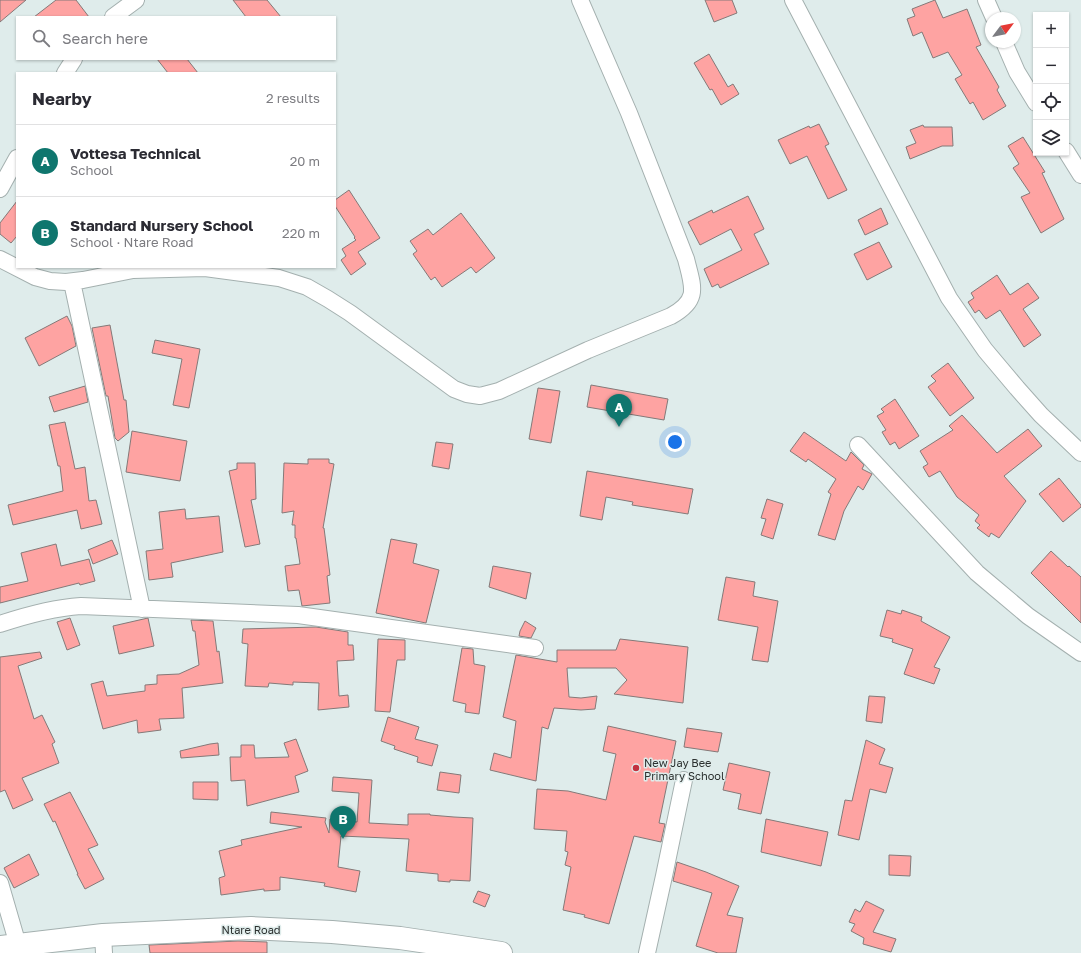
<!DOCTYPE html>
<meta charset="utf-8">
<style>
body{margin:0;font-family:"Golos Text",sans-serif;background:#f2f2f3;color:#2b2b33}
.controls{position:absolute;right:12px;top:12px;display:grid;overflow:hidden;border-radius:0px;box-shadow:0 1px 3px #0004}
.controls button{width:36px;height:36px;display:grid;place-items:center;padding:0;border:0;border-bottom:1px solid #e1e1e2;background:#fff;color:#2b2b33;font:20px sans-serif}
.compass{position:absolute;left:985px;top:12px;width:36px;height:36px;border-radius:50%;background:#fff;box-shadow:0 1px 3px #0004;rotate:58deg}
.you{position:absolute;left:675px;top:442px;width:14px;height:14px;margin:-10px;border:3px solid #fff;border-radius:50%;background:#1a73e8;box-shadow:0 0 0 6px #1a73e833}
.badge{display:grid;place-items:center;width:26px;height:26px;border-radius:50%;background:#0f766e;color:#fff;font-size:13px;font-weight:700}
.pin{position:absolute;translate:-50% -33px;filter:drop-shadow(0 1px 2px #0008)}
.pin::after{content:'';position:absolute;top:21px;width:14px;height:12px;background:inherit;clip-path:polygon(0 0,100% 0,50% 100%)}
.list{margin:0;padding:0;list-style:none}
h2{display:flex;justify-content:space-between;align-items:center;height:52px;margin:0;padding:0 16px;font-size:17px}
h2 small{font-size:13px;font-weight:400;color:#7c7c81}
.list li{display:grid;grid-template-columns:26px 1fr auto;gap:12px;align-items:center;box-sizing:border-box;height:72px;padding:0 16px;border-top:1px solid #e1e1e2}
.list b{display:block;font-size:15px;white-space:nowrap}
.list p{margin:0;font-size:13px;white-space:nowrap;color:#7c7c81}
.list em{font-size:13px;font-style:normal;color:#7c7c81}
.icon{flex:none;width:22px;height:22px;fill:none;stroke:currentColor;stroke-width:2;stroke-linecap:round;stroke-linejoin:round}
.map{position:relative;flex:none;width:1081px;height:953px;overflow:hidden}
.search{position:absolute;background:#fff;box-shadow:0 1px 3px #0004;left:16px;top:16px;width:320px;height:44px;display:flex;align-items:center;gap:10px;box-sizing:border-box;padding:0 14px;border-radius:0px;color:#7c7c81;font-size:15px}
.panel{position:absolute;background:#fff;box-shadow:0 1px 3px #0004;left:16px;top:72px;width:320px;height:196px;border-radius:0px}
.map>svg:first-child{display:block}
.building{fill:#fea3a2;stroke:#847978}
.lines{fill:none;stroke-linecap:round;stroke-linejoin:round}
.street-casing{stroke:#a4b0af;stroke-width:18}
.secondary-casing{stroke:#a4b0af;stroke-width:24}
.street{stroke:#fff;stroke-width:16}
.secondary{stroke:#fff;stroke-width:22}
.poi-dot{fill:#c23240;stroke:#dfeceb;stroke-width:1.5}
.labels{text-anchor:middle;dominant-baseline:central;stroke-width:3;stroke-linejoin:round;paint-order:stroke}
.poi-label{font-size:11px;fill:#2c3130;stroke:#dfeceb;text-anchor:start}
.street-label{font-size:11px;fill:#2c3130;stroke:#dfeceb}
</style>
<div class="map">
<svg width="1081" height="953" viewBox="0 0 1081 953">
<rect width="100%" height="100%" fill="#dfeceb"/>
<path class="building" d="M 0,0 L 26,0 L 0,22 Z
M 56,0 L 76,0 L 89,17 L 34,17 Z
M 233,0 L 267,0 L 281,17 L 246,17 Z
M 705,0 L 732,0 L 737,13 L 714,22 Z
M 935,0 L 943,18 L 967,9 L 981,45 L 976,47 L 999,87 L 997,90 L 1006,106 L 983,120 L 973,102 L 970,104 L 955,79 L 962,75 L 948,52 L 933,58 L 922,32 L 913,36 L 907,19 L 915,16 L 912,9 Z
M 709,54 L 728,87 L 733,84 L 739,94 L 721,105 L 712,89 L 710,90 L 694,63 Z
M 157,59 L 187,59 L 198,73 L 168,73 Z
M 819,124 L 829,144 L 825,146 L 847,190 L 828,199 L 807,156 L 790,164 L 778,140 L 809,126 L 810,128 Z
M 923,125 L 924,127 L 952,127 L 953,146 L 942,146 L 910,159 L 906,147 L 916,143 L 910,130 Z
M 1023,137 L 1045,172 L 1042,173 L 1064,219 L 1041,233 L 1021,197 L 1030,193 L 1013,168 L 1019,164 L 1008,146 Z
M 349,190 L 380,238 L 358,252 L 366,264 L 351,275 L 341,260 L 346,256 L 342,249 L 356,240 L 354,238 L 355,237 L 335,206 L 335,200 Z
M 748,196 L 764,229 L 754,234 L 769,264 L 720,288 L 718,284 L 712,287 L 704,269 L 742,250 L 731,229 L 700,245 L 688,222 L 712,210 L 713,213 Z
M 17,201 L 17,236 L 11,243 L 0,234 L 0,223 Z
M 881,208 L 888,224 L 865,235 L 858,220 Z
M 461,213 L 495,258 L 476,273 L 471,267 L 442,287 L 435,277 L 431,280 L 413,254 L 417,251 L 410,241 L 428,229 L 433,235 Z
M 879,242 L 892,267 L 867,280 L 854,254 Z
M 997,275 L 1010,295 L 1028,283 L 1039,298 L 1023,309 L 1041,335 L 1024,347 L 1000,310 L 986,319 L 979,310 L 975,313 L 968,302 L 974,298 L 971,293 Z
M 67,316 L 72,326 L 76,346 L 39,366 L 25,338 Z
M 110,325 L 124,400 L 126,400 L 129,432 L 118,441 L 115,438 L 108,396 L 106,396 L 92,328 Z
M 155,340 L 200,349 L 189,408 L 173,405 L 182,359 L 152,353 Z
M 948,363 L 974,398 L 950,416 L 928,387 L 936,381 L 931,376 Z
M 591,385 L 668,399 L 664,420 L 587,407 Z
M 85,386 L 88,402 L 54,412 L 49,397 Z
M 538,388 L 560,391 L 551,443 L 529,439 Z
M 895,399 L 919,436 L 899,449 L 895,442 L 890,445 L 882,432 L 886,430 L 877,416 L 884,412 L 881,409 Z
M 962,415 L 997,453 L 1028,429 L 1042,446 L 1004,476 L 1026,501 L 999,538 L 991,533 L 989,537 L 977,528 L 980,525 L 975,521 L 979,515 L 957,497 L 940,471 L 929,477 L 923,467 L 928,464 L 920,451 L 953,430 L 949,426 Z
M 65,422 L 75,469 L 85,467 L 89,501 L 96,500 L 102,524 L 81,529 L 77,510 L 13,525 L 8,505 L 63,491 L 60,466 L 58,466 L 49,425 Z
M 132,431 L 187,441 L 180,481 L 126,472 Z
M 804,432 L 846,461 L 851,452 L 864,465 L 862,469 L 872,474 L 863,490 L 858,486 L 844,511 L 835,540 L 818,535 L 831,494 L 828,492 L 836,479 L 808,459 L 806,462 L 790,451 Z
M 436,442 L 453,444 L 449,469 L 432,466 Z
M 308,459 L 329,459 L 329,463 L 334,464 L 323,528 L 324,528 L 330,575 L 327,576 L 330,603 L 302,606 L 299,590 L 288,591 L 285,566 L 300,564 L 296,538 L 295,538 L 295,525 L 292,525 L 294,511 L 282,513 L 284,463 L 308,464 Z
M 237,463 L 255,463 L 256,499 L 251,500 L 260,544 L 245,547 L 229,471 L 237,469 Z
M 587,471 L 693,489 L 688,514 L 632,505 L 633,502 L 606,497 L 602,520 L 580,516 Z
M 1059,478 L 1081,505 L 1081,507 L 1063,522 L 1039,494 Z
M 767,499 L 783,504 L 773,539 L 761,535 L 766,519 L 761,518 Z
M 185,509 L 186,519 L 219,516 L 223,552 L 171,563 L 173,577 L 149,580 L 146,551 L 163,549 L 159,512 Z
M 391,539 L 417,544 L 413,563 L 439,570 L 426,623 L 376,613 Z
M 112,540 L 118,554 L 93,564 L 88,550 Z
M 56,544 L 61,566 L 89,559 L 95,581 L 80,585 L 79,583 L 0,603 L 0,587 L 28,581 L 21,553 Z
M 1051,551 L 1068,567 L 1069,566 L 1081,577 L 1081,623 L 1031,573 Z
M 493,566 L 531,573 L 526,599 L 489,587 Z
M 726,577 L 755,582 L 753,596 L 778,601 L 768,662 L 752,660 L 758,627 L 718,620 Z
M 887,610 L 901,614 L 902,610 L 922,617 L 921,621 L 950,637 L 934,667 L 940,669 L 934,684 L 904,674 L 913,649 L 892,642 L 893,639 L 880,636 Z
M 70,618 L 80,645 L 67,650 L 57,622 Z
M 148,618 L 154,646 L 119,654 L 113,626 Z
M 191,620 L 213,621 L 217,652 L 219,651 L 223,683 L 182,688 L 184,718 L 159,719 L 161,730 L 138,733 L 137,720 L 103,729 L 91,684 L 103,681 L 107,696 L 145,691 L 145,685 L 157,684 L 157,675 L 179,674 L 199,665 L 195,631 L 193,631 Z
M 525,621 L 536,628 L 531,638 L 519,636 L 520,631 Z
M 316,627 L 348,632 L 348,645 L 353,645 L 354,660 L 337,661 L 339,696 L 348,695 L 349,707 L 318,710 L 319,683 L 293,682 L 293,685 L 269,683 L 268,687 L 245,686 L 248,644 L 242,643 L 243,629 Z
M 378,639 L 405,640 L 405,660 L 397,660 L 390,712 L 375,711 Z
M 620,639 L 688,647 L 683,703 L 614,694 L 627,680 L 616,668 L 567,668 L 569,697 L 581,698 L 597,696 L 595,709 L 581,710 L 554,708 L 548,729 L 542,727 L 536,781 L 490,770 L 494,753 L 511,758 L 516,721 L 503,717 L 516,655 L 557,662 L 557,650 L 616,650 Z
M 462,648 L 473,649 L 474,664 L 485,666 L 479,714 L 465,712 L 466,704 L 453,701 Z
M 40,652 L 42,658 L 18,666 L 34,719 L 42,715 L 55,742 L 52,744 L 59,763 L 22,778 L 33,800 L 13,809 L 5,790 L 0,792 L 0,657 Z
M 869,696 L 885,697 L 882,723 L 866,721 Z
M 388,717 L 419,727 L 415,739 L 438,745 L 432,766 L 417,762 L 418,757 L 394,749 L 395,746 L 381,741 Z
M 608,726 L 676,741 L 659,823 L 665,824 L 661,842 L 634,836 L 609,924 L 584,917 L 585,915 L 563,910 L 571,867 L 565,865 L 568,852 L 565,851 L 567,831 L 534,829 L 537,789 L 568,791 L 606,800 L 616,754 L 603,751 Z
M 687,728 L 722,733 L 718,752 L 684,747 Z
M 296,739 L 308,771 L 295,776 L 299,792 L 247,806 L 245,780 L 231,781 L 230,757 L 241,757 L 241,745 L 254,745 L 255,758 L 289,757 L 284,743 Z
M 866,740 L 885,749 L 879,764 L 893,768 L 886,793 L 870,789 L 859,840 L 838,835 L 845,800 L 852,801 Z
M 218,743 L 219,755 L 181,758 L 180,751 L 210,744 Z
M 729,763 L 770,772 L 761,814 L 738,809 L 741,794 L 723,790 Z
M 440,772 L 461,775 L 459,793 L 437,790 Z
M 333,777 L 372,780 L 369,823 L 408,825 L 408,814 L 430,814 L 430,815 L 454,817 L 473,818 L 470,881 L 450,880 L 450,882 L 438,881 L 438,874 L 406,871 L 409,839 L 341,836 L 338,867 L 360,871 L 356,892 L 324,886 L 325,883 L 280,877 L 280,890 L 264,891 L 264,889 L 221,895 L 219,878 L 225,876 L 219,851 L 242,845 L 241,840 L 302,827 L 270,823 L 271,812 L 326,818 L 325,822 L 329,833 L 330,819 L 357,822 L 359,793 L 332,791 Z
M 193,782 L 218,782 L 218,800 L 193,799 Z
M 70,792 L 98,845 L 88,849 L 104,879 L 85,889 L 77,874 L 78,874 L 55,821 L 53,822 L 44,804 Z
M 766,819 L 828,832 L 821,866 L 761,852 Z
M 29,854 L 39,875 L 14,888 L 4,868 Z
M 889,855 L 911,856 L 910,876 L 889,875 Z
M 677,862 L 706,872 L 739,886 L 727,915 L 743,918 L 736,953 L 718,953 L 696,946 L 712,893 L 673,881 Z
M 478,891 L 490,895 L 485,907 L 473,902 Z
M 866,901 L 884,910 L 873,932 L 896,939 L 891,952 L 863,944 L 864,938 L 851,931 L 855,924 L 849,922 L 855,909 L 860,912 Z
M 238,941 L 267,942 L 267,953 L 150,953 L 149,945 Z"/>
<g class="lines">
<g class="street-casing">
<path id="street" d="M 793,0 L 949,298 L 985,350 L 1017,388 L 1041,415 L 1081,453
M 986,0 L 994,18
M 113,17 L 136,0
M 1004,42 L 1017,72 L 1036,103
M 65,73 L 74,59
M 1066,151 L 1081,175
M 0,189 L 17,158
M 0,259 L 35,277 L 50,281 L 66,282 L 83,280 L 133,270 L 205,268 L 279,278 L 307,287 L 328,299 L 350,313 L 454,389 L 467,394 L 480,396 L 499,391 L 588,350 L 671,316 C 700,300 693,287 686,259 L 629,113 L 580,0
M 72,282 L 142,609
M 858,445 L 977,573 L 1028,616 L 1081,653
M 0,624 C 27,615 53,608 81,606 L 298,615 L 535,648
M 0,883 L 18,945
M 103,935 L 104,953
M 647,953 L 664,876 L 684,780"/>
</g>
<g class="secondary-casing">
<path id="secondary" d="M 0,947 L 103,935 L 251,928 L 332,932 L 400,938 L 501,953"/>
</g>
<use href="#street" class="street"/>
<use href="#secondary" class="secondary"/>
</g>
<circle class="poi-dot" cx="636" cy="768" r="4"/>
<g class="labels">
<g class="poi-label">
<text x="644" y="762">New Jay Bee<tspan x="644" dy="13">Primary School</tspan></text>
</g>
<g class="street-label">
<text x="251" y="929">Ntare Road</text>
</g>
</g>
</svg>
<div class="controls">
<button>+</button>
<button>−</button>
<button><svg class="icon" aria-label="locate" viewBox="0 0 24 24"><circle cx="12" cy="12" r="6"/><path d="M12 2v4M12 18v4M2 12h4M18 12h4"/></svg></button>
<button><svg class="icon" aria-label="layers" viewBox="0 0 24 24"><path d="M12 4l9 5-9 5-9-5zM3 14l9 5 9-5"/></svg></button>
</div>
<svg class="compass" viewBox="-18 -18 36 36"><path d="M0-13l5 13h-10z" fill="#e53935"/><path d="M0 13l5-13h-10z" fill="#7c7c81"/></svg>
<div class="you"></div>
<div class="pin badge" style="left:619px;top:427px">A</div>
<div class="pin badge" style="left:343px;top:839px">B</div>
<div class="search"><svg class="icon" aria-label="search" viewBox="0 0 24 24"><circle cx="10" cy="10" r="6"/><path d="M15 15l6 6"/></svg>Search here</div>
<section class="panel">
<h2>Nearby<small>2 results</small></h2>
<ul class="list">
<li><span class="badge">A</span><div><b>Vottesa Technical</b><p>School</p></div><em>20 m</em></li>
<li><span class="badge">B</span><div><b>Standard Nursery School</b><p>School · Ntare Road</p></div><em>220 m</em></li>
</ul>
</section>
</div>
